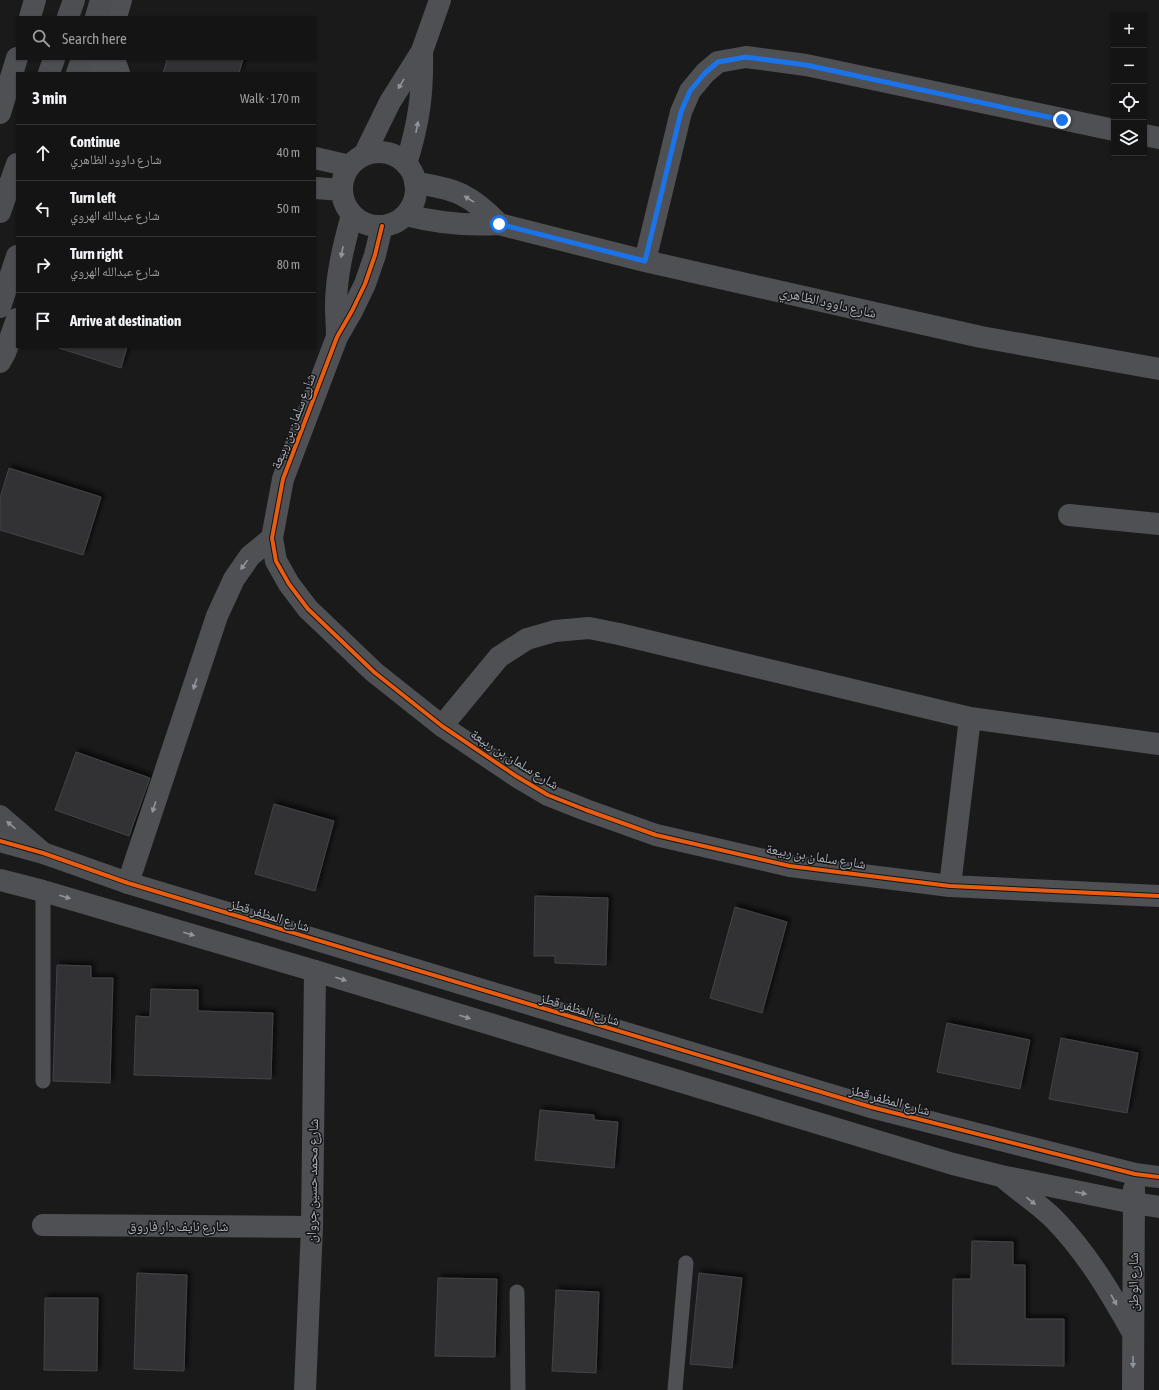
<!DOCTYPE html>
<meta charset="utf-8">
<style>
body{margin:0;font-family:"Asap Condensed","Noto Naskh Arabic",sans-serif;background:#212122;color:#f1f3f6}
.controls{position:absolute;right:12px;top:12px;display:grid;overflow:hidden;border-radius:0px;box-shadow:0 1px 3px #0004}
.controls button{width:36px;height:36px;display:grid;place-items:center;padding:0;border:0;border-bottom:1px solid #333334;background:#141414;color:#f1f3f6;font:20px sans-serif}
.stop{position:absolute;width:12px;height:12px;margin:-9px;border:3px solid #1a73e8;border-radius:50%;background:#fff}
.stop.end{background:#1a73e8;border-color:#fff;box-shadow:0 1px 4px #0008}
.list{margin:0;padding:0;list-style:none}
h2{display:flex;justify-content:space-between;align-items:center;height:52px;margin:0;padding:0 16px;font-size:17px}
h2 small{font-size:13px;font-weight:400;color:#9d9ea0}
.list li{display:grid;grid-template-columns:26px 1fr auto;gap:12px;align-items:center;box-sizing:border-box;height:56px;padding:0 16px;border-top:1px solid #333334}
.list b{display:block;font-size:15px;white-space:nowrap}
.list p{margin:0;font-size:13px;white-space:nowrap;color:#9d9ea0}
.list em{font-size:13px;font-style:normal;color:#9d9ea0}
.icon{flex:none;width:22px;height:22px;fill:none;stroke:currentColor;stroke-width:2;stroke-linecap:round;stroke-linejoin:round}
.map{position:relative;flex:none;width:1159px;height:1390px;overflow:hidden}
.search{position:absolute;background:#141414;box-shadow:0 1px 3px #0004;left:16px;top:16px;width:300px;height:44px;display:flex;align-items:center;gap:10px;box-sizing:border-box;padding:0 14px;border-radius:0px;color:#9d9ea0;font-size:15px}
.panel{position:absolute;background:#141414;box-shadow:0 1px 3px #0004;left:16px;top:72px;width:300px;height:276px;border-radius:0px}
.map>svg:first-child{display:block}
.building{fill:#333334;stroke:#424446;filter:url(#shadow)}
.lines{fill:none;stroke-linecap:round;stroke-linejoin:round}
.service{stroke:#4e5053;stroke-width:15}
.minor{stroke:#4e5053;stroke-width:22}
.tertiary{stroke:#4e5053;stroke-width:22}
.secondary{stroke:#4d4e51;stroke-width:22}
.cycleway-casing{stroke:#141416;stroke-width:6}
.cycleway{stroke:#e95d12;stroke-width:4}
.oneway{fill:#90959b}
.oneway2{fill:#90949a}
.route{stroke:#1a73e8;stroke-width:5}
.labels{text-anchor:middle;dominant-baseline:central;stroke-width:3;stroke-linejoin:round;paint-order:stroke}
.street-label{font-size:14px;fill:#acb2ba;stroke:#141416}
</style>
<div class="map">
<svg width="1159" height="1390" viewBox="0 0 1159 1390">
<defs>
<filter id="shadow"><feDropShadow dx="3.5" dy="-3.5" stdDeviation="2" flood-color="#0009"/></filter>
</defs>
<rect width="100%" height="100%" fill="#1a1a1a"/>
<path class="building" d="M 162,59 L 243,59 L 239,73 L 163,73 L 167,60 Z
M 56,347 L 127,347 L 121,368 Z
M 9,468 L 101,497 L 83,555 L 0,530 L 0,498 Z
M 76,752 L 150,778 L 129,836 L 55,810 Z
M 274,804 L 334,821 L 315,891 L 255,874 Z
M 535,896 L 608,898 L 606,965 L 555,963 L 555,956 L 534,956 Z
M 735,907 L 787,922 L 762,1013 L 710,998 Z
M 57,965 L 91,966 L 91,978 L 113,978 L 110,1083 L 53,1081 Z
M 151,989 L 198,990 L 198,1011 L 273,1013 L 271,1079 L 134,1075 L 136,1016 L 150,1017 Z
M 947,1023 L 1030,1040 L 1020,1089 L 937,1072 Z
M 1061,1038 L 1138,1053 L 1127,1113 L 1049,1099 Z
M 540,1110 L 594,1115 L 594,1120 L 618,1122 L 614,1168 L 535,1160 Z
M 972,1241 L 1013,1242 L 1013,1265 L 1025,1265 L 1025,1319 L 1064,1319 L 1064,1366 L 952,1364 L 953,1279 L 971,1279 Z
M 137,1273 L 187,1275 L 184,1371 L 134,1369 Z
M 699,1273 L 742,1278 L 732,1368 L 690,1364 Z
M 438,1278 L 497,1279 L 495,1357 L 435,1356 Z
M 556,1290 L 599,1292 L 596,1373 L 552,1371 Z
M 45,1298 L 98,1298 L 97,1371 L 44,1370 Z"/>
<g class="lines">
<path class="service" d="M 43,891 L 43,1081
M 517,1292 L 518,1390
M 675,1390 L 686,1263"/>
<path class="minor" d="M 114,59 L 119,73
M 1144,135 L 1159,138
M342 189a37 37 0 1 1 74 0a37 37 0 1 1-74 0Z
M 364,155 L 390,102 L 422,51 L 440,0
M 315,158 L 350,166
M 406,164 C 419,123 423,94 422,51
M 415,183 C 455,188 471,195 499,224
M 315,188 L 342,190
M 406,215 C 437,223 466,226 499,224 L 645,261 L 981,337 L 1159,369
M 382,226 L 375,255 L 365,284 L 352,311 L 337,337 L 283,479 L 272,538 L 276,561 L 289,584 L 308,609 L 374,672 L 442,726 L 516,776 L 548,795 L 586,810 L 656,835 L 790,866 L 950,886 L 1159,896
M 645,261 L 681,112 L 690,91 L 705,73 L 718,62 L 746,57 L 806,65 L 1114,130
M 337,337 C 337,327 336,316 336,306 C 336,275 344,244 352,215
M 1069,515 L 1159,524
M 442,726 L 499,657 L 527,639 L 555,631 L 589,628 L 619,634 L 970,718 L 1159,744
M 128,883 L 217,616 L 234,579 L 250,556 L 272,538
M 950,886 L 970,718
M 43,1225 L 312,1227
M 305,1390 L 312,1227 L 315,971"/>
<path class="tertiary" d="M 30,17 L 35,0
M 116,17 L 121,0
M 98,73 L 103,59
M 0,113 L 17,58
M 0,362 L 5,353 L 17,319
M 0,841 L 43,853 L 128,883 L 871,1107 L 1135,1174 L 1159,1177
M 0,880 L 43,891 L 315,971 L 953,1164 L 1001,1176 L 1134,1203 L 1159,1207
M 1004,1178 C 1020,1192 1039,1204 1054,1219 C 1087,1253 1110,1292 1133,1333
M 1133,1390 L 1134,1189"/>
<path class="secondary" d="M 68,17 L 74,0
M 96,17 L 101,0
M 49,73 L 54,59
M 77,73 L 82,59
M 0,212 L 17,164
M 0,307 L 17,256
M 0,816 L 43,853"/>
<g class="cycleway-casing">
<path id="cycleway" d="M 382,226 L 375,255 L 365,284 L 352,311 L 337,337 L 283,479 L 272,538 L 276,561 L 289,584 L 308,609 L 374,672 L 442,726 L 516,776 L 548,795 L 586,810 L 656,835 L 790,866 L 950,886 L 1159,896
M 0,841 L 43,853 L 128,883 L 871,1107 L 1135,1174 L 1159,1177"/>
</g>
<use href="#cycleway" class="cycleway"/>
</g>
<defs><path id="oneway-solid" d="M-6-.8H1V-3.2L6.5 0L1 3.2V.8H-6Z"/></defs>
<g class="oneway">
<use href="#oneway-solid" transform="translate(401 84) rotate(121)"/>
<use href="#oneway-solid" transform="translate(417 127) rotate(-79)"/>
<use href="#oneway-solid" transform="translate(469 199) rotate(-148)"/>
<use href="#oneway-solid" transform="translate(342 252) rotate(100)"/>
<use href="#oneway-solid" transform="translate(244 565) rotate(126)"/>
<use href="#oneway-solid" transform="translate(195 684) rotate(108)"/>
<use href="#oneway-solid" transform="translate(154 807) rotate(108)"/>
<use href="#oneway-solid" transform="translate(65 897) rotate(16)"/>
<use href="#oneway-solid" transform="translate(189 934) rotate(16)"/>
<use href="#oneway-solid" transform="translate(341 979) rotate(17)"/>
<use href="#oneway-solid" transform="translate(465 1017) rotate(17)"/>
<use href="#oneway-solid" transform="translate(1081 1193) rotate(11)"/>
<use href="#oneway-solid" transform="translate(1031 1201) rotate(39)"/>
<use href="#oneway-solid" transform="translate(1114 1300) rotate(61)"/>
<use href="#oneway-solid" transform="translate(1133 1362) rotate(90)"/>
</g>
<use class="oneway2" href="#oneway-solid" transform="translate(11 825) rotate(-139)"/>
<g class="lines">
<path class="route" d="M 499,224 L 645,261 L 681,112 L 690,91 L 705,73 L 718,62 L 746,57 L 806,65 L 1062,120"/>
</g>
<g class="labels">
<g class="street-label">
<text transform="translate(828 302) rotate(13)">شارع داوود الظاهري</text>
<text transform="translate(293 421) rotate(-69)">شارع سلمان بن ربيعة</text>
<text transform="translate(515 759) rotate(32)">شارع سلمان بن ربيعة</text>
<text transform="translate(816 856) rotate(9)">شارع سلمان بن ربيعة</text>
<text transform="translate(270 915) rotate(17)">شارع المظفر قطز</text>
<text transform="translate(580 1009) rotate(17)">شارع المظفر قطز</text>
<text transform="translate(890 1100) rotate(15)">شارع المظفر قطز</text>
<text transform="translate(312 1181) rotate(-89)">شارع محمد حسين جروان</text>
<text x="178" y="1226">شارع نايف دار فاروق</text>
<text transform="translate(1133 1282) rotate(-90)">شارع الوطن</text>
</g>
</g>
</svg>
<div class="controls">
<button>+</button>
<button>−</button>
<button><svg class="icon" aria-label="locate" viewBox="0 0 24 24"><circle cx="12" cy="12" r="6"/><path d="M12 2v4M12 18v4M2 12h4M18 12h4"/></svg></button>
<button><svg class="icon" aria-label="layers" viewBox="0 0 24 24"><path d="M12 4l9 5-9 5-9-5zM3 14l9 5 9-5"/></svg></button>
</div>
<div class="stop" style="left:499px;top:224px"></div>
<div class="stop end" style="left:1062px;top:120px"></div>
<div class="search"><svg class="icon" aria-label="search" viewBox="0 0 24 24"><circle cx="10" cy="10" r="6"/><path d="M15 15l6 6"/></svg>Search here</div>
<section class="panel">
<h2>3 min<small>Walk · 170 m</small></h2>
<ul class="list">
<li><svg class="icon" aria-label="ahead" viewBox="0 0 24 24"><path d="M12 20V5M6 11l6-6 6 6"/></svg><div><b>Continue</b><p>شارع داوود الظاهري</p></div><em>40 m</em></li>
<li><svg class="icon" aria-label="left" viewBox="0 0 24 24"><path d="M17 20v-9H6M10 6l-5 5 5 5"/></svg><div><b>Turn left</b><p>شارع عبدالله الهروي</p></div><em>50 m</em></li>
<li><svg class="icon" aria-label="right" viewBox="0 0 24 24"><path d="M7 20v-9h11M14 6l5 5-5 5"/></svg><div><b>Turn right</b><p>شارع عبدالله الهروي</p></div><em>80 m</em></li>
<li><svg class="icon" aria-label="arrive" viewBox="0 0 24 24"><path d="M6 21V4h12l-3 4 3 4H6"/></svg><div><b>Arrive at destination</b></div></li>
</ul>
</section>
</div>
